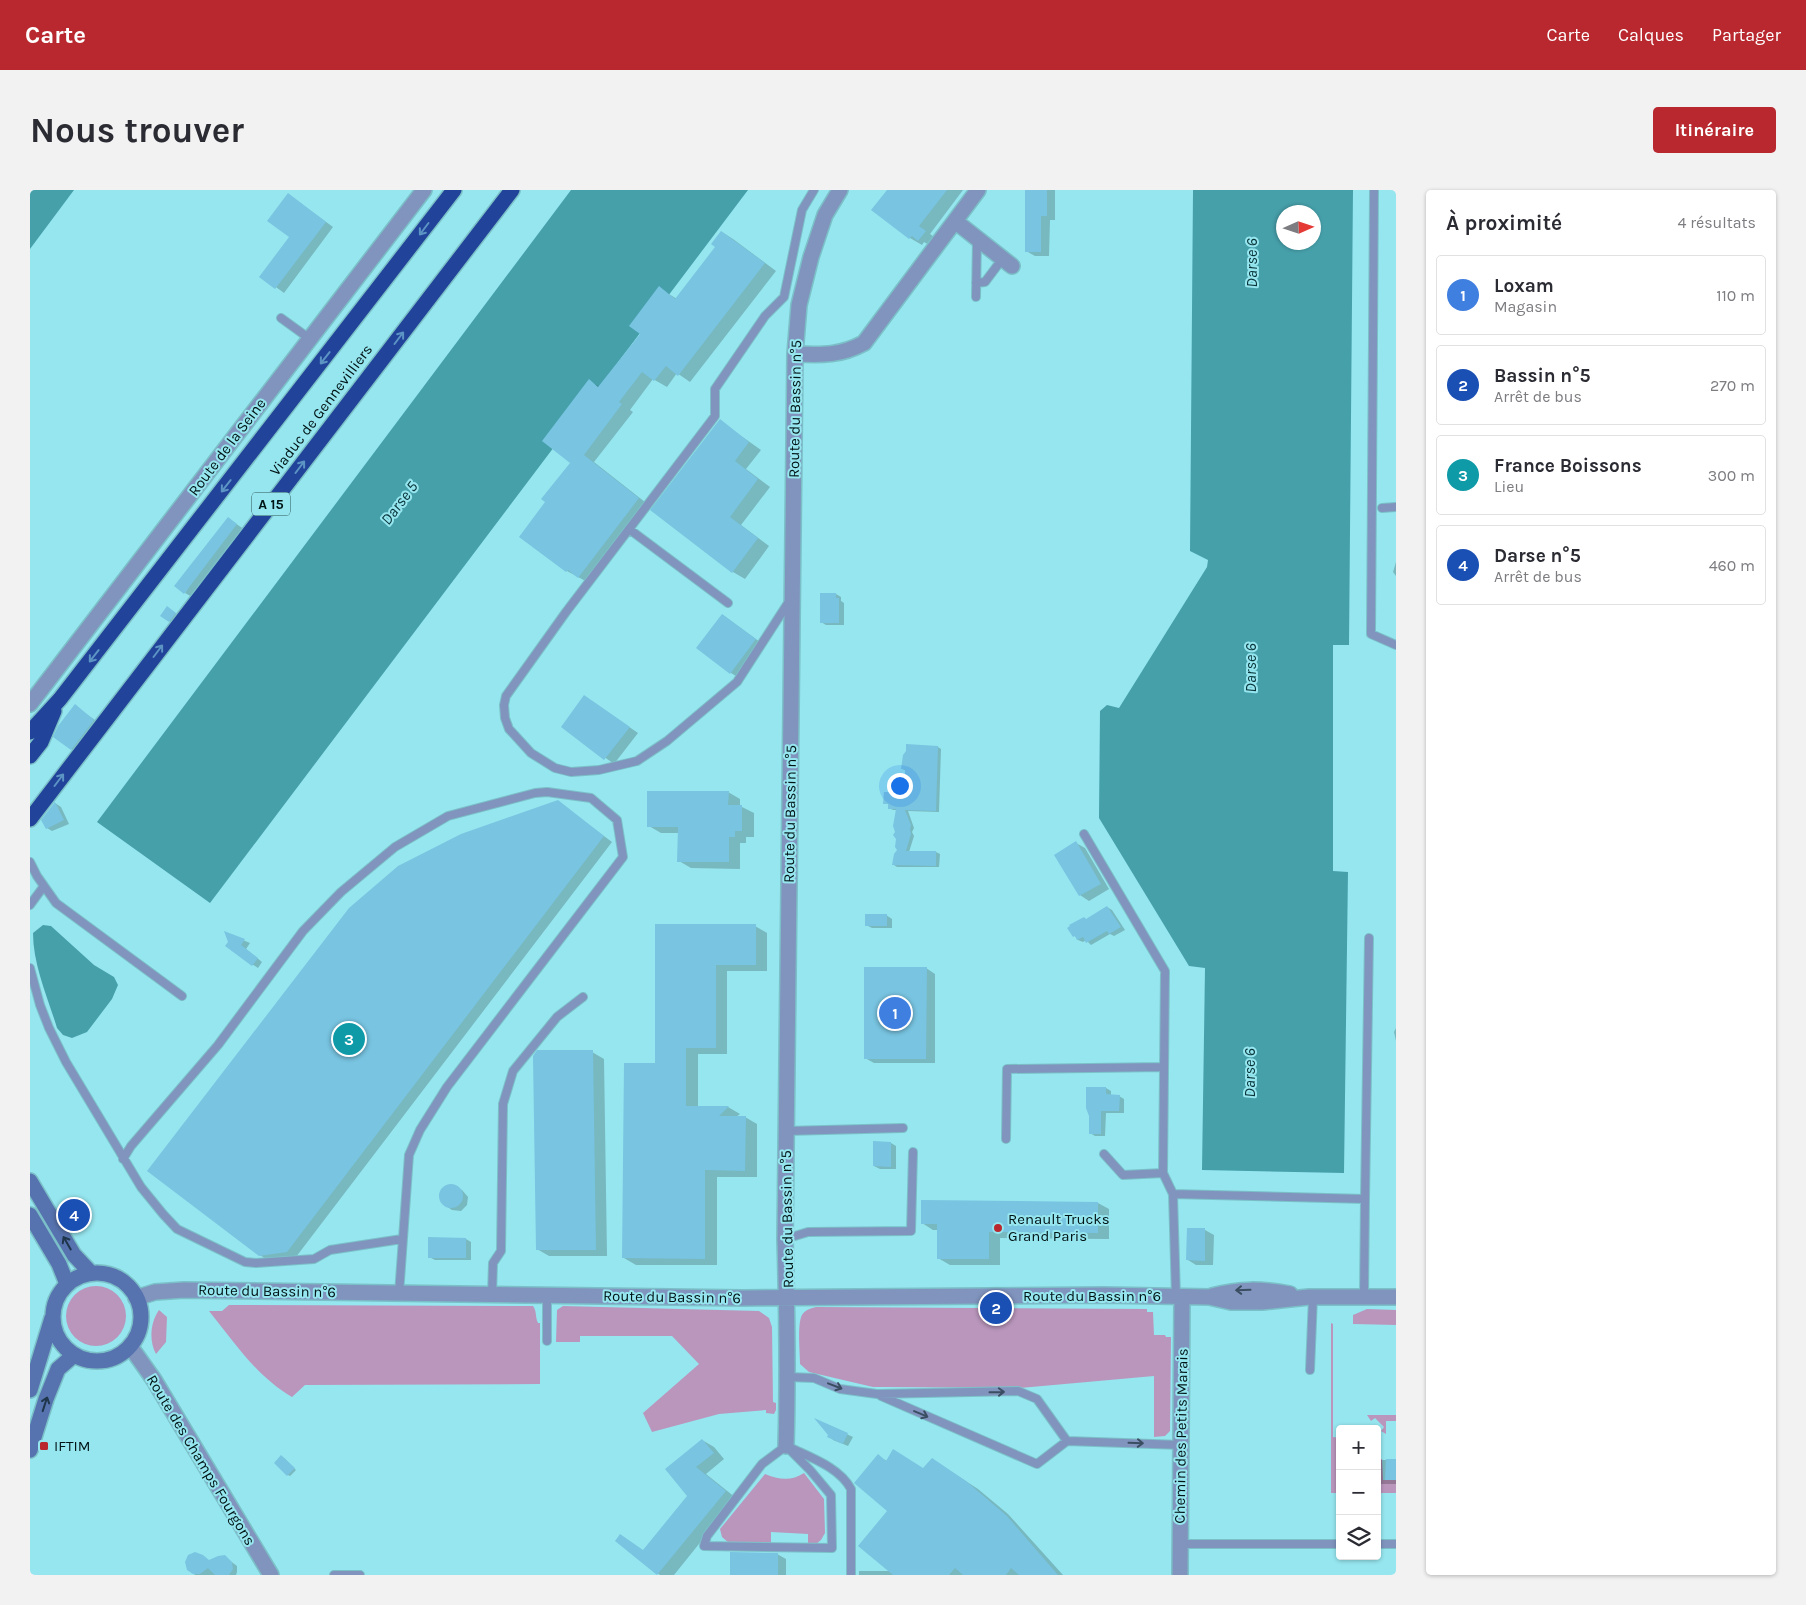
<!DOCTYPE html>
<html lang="fr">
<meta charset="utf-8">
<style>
body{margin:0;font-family:Karla,sans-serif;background:#f2f2f3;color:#2b2b33}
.controls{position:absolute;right:15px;bottom:15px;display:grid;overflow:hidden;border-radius:5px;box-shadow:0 1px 4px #0004}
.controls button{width:45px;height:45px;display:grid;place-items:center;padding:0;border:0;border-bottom:1px solid #e1e1e2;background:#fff;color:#2b2b33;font:25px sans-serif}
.compass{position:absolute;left:1246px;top:15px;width:45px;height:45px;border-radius:50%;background:#fff;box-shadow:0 1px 4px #0004;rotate:87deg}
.you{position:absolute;left:869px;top:595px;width:18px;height:18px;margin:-12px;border:4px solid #fff;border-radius:50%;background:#1a73e8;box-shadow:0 0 0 8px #1a73e833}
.badge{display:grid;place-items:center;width:32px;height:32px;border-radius:50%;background:#b8282e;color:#fff;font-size:16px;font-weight:700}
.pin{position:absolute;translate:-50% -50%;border:2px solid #fff;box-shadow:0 1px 5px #0006}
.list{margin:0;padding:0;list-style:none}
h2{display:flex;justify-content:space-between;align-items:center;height:65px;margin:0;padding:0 20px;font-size:21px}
h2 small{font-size:16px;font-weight:400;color:#7c7c81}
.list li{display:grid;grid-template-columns:32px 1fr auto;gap:15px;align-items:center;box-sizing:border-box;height:80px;margin:0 10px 10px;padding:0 10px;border:1px solid #e1e1e2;border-radius:5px}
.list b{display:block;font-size:19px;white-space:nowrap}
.list p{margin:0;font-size:16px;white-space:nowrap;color:#7c7c81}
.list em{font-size:16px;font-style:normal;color:#7c7c81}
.icon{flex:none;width:28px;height:28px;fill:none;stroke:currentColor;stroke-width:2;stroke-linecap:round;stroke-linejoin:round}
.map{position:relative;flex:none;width:1366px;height:1385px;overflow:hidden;border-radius:5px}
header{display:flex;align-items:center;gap:30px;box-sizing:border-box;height:70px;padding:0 25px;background:#b8282e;color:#fff}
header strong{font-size:24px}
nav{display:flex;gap:28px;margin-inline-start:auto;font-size:18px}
.intro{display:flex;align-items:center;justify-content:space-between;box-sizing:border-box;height:120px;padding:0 30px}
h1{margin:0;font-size:35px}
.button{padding:12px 22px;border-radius:5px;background:#b8282e;color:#fff;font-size:18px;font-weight:700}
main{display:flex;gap:30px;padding:0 30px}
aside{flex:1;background:#fff;border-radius:5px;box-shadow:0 1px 4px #0004}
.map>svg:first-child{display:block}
.green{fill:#ba96bc}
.water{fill:#46a0aa;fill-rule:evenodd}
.shadow{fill:#0003}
.building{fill:#78c4e1}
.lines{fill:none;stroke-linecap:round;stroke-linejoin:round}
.lane-casing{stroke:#7bc0c8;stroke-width:10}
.street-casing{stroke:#7bc0c8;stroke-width:18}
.secondary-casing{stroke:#7bc0c8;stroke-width:18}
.highway-casing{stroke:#7bc0c8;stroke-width:18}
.lane{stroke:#8094be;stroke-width:8}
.street{stroke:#8094be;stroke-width:15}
.secondary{stroke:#5773af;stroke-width:15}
.highway{stroke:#214399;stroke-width:15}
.oneway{stroke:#5c94c4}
.oneway2{stroke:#1e354b}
.oneway3{stroke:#3a4d61}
.poi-dot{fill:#b8282e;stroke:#96e6ef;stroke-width:2}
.labels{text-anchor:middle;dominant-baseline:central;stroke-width:4;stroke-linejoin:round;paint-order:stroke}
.shield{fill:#96e6ef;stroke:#2d5256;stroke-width:1}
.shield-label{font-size:14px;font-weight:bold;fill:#001315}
.street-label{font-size:15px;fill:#001315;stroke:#96e6ef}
.poi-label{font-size:15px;fill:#001315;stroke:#96e6ef;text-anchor:start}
.water-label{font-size:16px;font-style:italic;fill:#083439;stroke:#96e6ef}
</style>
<header>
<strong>Carte</strong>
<nav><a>Carte</a><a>Calques</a><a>Partager</a></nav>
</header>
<div class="intro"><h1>Nous trouver</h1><a class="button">Itinéraire</a></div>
<main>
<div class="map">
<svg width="1366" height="1385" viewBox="0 0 1366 1385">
<rect width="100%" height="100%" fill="#96e6ef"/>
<path class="green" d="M36 1126a30 30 0 1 1 60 0a30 30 0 1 1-60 0Z
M 199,1115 L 503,1116 C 507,1121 505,1127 508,1133 L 510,1133 L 510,1194 L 275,1195 L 262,1207 C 227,1187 204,1152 179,1121 L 192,1121 Z
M 533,1116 L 729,1121 L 739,1128 L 742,1137 L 743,1212 L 746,1213 L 746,1220 L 744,1224 L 736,1223 L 736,1220 L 689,1224 L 622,1242 L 613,1223 L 669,1174 L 642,1146 L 550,1146 L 550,1152 L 526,1152 L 527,1120 Z
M 786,1117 L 1117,1119 L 1117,1122 L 1123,1122 L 1124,1145 L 1135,1145 L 1136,1147 L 1141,1147 L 1140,1241 L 1135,1246 L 1124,1247 L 1124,1186 L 990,1198 L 857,1197 L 843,1197 L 779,1182 L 770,1174 C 770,1163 767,1134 772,1125 C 775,1120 781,1118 786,1117 Z
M 1337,1119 L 1366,1120 L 1366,1135 L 1323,1134 L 1323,1125 Z
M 129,1120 L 137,1127 L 136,1152 L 126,1164 C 119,1151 120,1133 129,1120 Z
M 1301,1133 L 1303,1134 L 1303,1247 L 1310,1248 L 1310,1303 L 1301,1303 Z
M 1337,1225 L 1366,1225 L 1366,1231 L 1356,1231 L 1356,1244 L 1351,1241 L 1354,1237 L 1345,1228 L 1341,1231 Z
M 1352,1269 L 1353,1290 L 1366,1290 L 1366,1303 L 1347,1303 L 1347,1270 Z
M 774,1283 L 794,1309 L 795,1343 L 791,1350 L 785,1355 L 778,1355 L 778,1344 L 741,1342 L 741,1355 L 699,1353 L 692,1347 L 690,1339 L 735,1284 C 749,1290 762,1291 774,1283 Z"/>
<path class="water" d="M 0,0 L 44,0 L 0,59 Z
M 541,0 L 718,0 L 180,713 L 67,632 Z
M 1163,0 L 1323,0 L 1319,455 L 1303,455 L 1303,681 L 1318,682 L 1314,983 L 1172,980 L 1175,778 L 1159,776 L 1069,628 L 1070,521 L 1077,515 L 1089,518 L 1177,377 L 1178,370 L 1160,361 ZM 1284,22 L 1284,52 L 1254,52 L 1254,22 Z
M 13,735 L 21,736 L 64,775 L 84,787 L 88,795 L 82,809 L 57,842 L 42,848 L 33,845 L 27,838 C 18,808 3,775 3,743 Z"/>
<path class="shadow" d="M 858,0 L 933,0 L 900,44 L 907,49 L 901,56 L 894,52 L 892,55 L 880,48 L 843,20 Z
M 996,0 L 1025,0 L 1025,30 L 1020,30 L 1019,66 L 1005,66 L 996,61 Z
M 258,4 L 303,37 L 254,103 L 231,86 L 260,47 Z
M 692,42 L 703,49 L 746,81 L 660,192 L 647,183 L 637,197 L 623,189 L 600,220 L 603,222 L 564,272 L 620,316 L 561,394 L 537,381 L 490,347 L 517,312 L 541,273 L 559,191 L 570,197 L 612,144 L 629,98 L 647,109 L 687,56 Z
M 690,231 L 731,260 L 716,279 L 740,297 L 711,335 L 739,356 L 715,389 L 703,382 Z
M 198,328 L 215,340 L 164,408 L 155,403 Z
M 1366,372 L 1366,386 L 1363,382 Z
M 806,404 L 811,407 L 811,411 L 814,413 L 814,435 L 796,435 L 791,432 Z
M 138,418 L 148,425 L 142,433 L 132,426 Z
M 693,425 L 734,455 L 709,488 L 701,483 Z
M 563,512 L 608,543 L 584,574 L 532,536 Z
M 45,516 L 72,535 L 50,564 L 41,559 Z
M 908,557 L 911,559 L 909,622 L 878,621 L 884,638 L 882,642 L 884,646 L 879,662 L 906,662 L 910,664 L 909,677 L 867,677 L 864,675 L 868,660 L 866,642 L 867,620 L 863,620 L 859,618 L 860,615 L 855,613 L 876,604 L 875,580 L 872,579 Z
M 698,602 L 710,609 L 710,616 L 724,623 L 724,647 L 716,647 L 716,653 L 710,653 L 710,679 L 661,678 L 649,671 L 649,643 L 631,643 L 619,636 Z
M 528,612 L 582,652 L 266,1067 L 239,1071 L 230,1065 Z
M 25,613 L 31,617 L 39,634 L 22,641 L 17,638 Z
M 1046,653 L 1055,658 L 1079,699 L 1059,711 L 1050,705 Z
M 1077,717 L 1082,720 L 1095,740 L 1084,746 L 1080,744 L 1061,755 L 1056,750 L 1053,752 L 1048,750 L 1039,738 L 1057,730 Z
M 856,725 L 862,729 L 862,738 L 842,738 L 836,735 Z
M 626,736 L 725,736 L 737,743 L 737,781 L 697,781 L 697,864 L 668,864 L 668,917 L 698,917 L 710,924 L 706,927 L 715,927 L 727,934 L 727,987 L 687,987 L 687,1075 L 606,1075 L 594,1068 L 626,875 Z
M 196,743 L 220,753 L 216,759 L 232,772 L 228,778 L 222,774 Z
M 896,778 L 905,784 L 905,873 L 844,873 L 835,868 Z
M 1366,838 L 1366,851 L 1364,842 Z
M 562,862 L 574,869 L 577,1066 L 519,1066 L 507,1059 Z
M 1076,898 L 1081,901 L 1081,906 L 1089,906 L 1094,909 L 1094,923 L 1076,923 L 1075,946 L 1065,946 L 1060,943 Z
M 861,953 L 866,956 L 866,979 L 850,979 L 844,976 Z
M 418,996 L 426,997 L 432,1000 L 438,1007 L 437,1015 L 431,1021 L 422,1020 L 416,1016 L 410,1010 L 411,1001 Z
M 1068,1013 L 1079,1019 L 1079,1049 L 970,1048 L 970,1075 L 920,1075 L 908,1068 L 908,1040 L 903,1040 L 892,1033 Z
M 1175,1040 L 1184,1045 L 1183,1075 L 1166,1075 L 1158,1070 Z
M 436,1049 L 441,1052 L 441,1070 L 405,1070 L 399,1067 Z
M 788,1231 L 823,1247 L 818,1256 L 803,1250 Z
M 672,1250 L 684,1257 L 694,1269 L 676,1284 L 706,1308 L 644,1385 L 630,1385 L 587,1351 L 614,1361 L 658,1306 Z
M 1347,1254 L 1348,1270 L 1366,1270 L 1366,1294 L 1347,1294 Z
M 848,1266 L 857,1271 L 894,1279 L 914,1277 L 948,1299 L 978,1324 L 1033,1385 L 829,1385 L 829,1381 L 860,1381 L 859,1321 Z
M 254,1268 L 266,1280 L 260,1286 L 258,1285 Z
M 747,1364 L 756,1369 L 756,1385 L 701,1385 Z
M 195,1367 L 207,1376 L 207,1382 L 206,1385 L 165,1385 L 156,1376 Z"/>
<path class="building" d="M 857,0 L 917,0 L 889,36 L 896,41 L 888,51 L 882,46 L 879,49 L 841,20 Z
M 995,0 L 1017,0 L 1017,26 L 1011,26 L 1011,62 L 995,62 Z
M 258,3 L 296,32 L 245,99 L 229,87 L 259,47 L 237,31 Z
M 691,41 L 735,73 L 648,186 L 636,176 L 624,191 L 612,182 L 589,212 L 592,214 L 554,265 L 609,308 L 548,388 L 538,380 L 536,382 L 489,347 L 515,312 L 511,309 L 540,273 L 512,251 L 559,189 L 568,197 L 610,144 L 599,136 L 629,96 L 645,109 L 685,57 L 681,54 Z
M 690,229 L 719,252 L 705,271 L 728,289 L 700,327 L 728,348 L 702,383 L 620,320 Z
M 198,327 L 207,334 L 154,404 L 144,396 Z
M 790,403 L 806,403 L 806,408 L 809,408 L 809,433 L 790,433 Z
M 137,416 L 146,423 L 139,432 L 130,426 Z
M 692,424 L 726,449 L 700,484 L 666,458 Z
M 554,505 L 600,537 L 574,570 L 531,537 Z
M 45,514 L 64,530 L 41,560 L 23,547 L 28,536 Z
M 876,554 L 908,556 L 906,621 L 875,620 L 881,635 L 880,639 L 881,644 L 876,661 L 906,661 L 906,676 L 862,675 L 864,664 L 867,660 L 865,657 L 866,649 L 863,645 L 865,642 L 863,636 L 866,619 L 858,619 L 858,614 L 853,614 L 854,602 L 875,602 L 875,579 L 871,579 L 873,565 L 876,561 Z
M 617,601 L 699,601 L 698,615 L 712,615 L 712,641 L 705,641 L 705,647 L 699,647 L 699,672 L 647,672 L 648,637 L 617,637 Z
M 528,610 L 574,646 L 257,1062 L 229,1066 L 117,981 L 319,718 L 368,676 L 431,644 Z
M 25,612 L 34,630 L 16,639 L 11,630 Z
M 1046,651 L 1071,694 L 1049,706 L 1024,665 Z
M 1077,716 L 1091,737 L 1079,744 L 1077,741 L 1056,753 L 1053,747 L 1047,750 L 1045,746 L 1043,747 L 1037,738 L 1040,736 L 1039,735 L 1054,727 L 1056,729 Z
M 835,724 L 857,724 L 857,736 L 835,736 Z
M 625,734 L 726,734 L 726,775 L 686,775 L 686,858 L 656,858 L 656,916 L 699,916 L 689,926 L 716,926 L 715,981 L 675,980 L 675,1069 L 592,1068 L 594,873 L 625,873 Z
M 194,741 L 215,749 L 211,755 L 228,768 L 222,776 L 195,756 L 198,752 Z
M 834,777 L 897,777 L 896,869 L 834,869 Z
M 507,860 L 563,860 L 566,1060 L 506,1060 L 503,866 Z
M 1056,897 L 1076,897 L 1076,904 L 1090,905 L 1089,921 L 1071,921 L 1071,944 L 1059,944 L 1059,926 L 1056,918 Z
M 843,951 L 861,952 L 861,977 L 843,976 Z
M409 1006a12 12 0 1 1 24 0a12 12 0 1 1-24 0Z
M 891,1010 L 1068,1012 L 1068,1043 L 959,1042 L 959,1069 L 907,1069 L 907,1034 L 891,1034 Z
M 1157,1038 L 1175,1038 L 1175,1071 L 1156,1070 Z
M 398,1047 L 436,1048 L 436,1068 L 398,1068 Z
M 784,1228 L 818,1243 L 813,1254 L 797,1247 L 798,1245 Z
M 672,1249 L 684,1263 L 666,1277 L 696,1301 L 627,1385 L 585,1351 L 590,1344 L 613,1360 L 657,1306 L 635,1279 Z
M 863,1259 L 893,1278 L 902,1268 L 936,1291 L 977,1326 L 1028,1385 L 989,1385 L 981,1378 L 976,1385 L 933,1385 L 925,1378 L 919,1385 L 863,1385 L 828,1356 L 857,1321 L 824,1293 L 848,1264 L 856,1271 Z
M 251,1265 L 265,1278 L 257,1286 L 244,1273 Z
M 1356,1269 L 1366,1269 L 1366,1290 L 1355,1290 Z
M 165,1362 L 173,1365 L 179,1370 L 188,1366 L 195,1365 L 202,1372 L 203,1379 L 199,1385 L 185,1385 L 178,1378 L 170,1384 L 163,1384 L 157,1380 L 155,1372 L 158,1365 Z
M 700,1362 L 748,1363 L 748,1385 L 700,1385 Z"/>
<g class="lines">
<g class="lane-casing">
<path id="lane" d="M 1344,0 L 1341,444 L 1366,455
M 946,93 L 955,92 L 967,76
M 946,107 L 947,49
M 251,128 L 280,149
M 1352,318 L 1366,317
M 599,339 L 698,413
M 760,410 L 707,492 L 637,551 L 607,571 L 569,580 L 541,582 L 525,578 L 501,563 L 479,539 L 475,528 L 474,515 L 476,506 L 536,422 L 685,226 L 685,199 L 735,126 L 754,107 L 772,20 L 784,0
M 1054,644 L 1135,781 L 1133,983 L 1143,1004
M 0,672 L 7,686 L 26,713 L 152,806
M 0,715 L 14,696
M 0,778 L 10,815 L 19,838 L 36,872 L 111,997 L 133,1024 L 147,1039 L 215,1072 L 226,1073 L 284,1069 L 300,1060 L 372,1049
M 756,941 L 873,938
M 976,949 L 977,879 L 1134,877
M 1074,964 L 1093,985 L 1133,983
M 93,969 L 101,956 L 188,855 L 273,741 L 311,702 L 365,657 L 418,626 L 505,603 L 517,602 L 561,608 L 587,630 L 593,667 L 417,897 L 390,940 L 379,965 L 369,1104
M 1335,1009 L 1339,748
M 755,1049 L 778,1042 L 881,1041 L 883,962
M 462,1105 L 463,1073 L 471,1061 L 473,914 L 483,881 L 527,827 L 553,807
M 1146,1107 L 1143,1004 L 1335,1009 L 1334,1107
M 517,1151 L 517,1105
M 1280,1180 L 1283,1107
M 758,1187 L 784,1188 L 810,1199 L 847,1204 L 988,1201 L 1007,1209 L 1037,1251 L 1151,1255
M 851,1206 L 1007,1274 L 1037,1251
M 756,1256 L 780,1280 L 801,1305 L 802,1358 L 674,1356 L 677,1346 L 732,1274 Z
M 761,1258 C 782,1268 810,1278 821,1299 L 821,1385
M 1150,1354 L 1310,1354
M 1347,1354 L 1366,1354
M 304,1385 L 330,1385"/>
</g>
<g class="street-casing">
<path id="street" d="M 925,31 L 982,76
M 765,164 C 792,165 810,166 834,153 L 948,0
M 0,514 L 394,0
M 1182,1106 C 1211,1098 1231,1099 1260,1104
M 106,1108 L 125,1102 L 154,1100 L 713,1108 L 1074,1105 L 1179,1107 L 1201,1112 L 1232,1112 L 1279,1107 L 1366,1107
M 100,1156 L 124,1190 L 241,1385
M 756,1256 C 758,1187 757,1118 755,1049 L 765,164 L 769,115 L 781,67 L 795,25 L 810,0
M 1150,1385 L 1152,1107"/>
</g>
<g class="secondary-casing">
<path id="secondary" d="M 0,991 L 44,1065 L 61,1083
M 0,1025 L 29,1074 L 37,1094
M23 1127a44 44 0 1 1 88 0a44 44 0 1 1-88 0Z
M 0,1200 L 22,1128
M 0,1260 L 16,1209 L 28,1179 L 44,1165"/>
</g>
<g class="highway-casing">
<path id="highway" d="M 0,542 L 30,509 L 424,0
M 0,566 L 11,552 L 24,521
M 0,629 L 482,0"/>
</g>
<use href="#lane" class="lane"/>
<use href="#street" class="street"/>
<use href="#secondary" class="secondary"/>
<use href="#highway" class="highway"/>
</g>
<defs><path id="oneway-shaft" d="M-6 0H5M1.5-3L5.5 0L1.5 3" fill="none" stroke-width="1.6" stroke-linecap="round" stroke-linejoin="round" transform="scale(1.25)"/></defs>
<g class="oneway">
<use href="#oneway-shaft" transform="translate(394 39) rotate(127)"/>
<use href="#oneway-shaft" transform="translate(369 148) rotate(-53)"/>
<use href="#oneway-shaft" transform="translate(295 168) rotate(128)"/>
<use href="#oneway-shaft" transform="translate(270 277) rotate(-53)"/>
<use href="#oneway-shaft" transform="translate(196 296) rotate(128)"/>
<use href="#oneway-shaft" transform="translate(128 461) rotate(-53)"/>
<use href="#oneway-shaft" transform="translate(64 466) rotate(128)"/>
<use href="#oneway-shaft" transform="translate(29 590) rotate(-53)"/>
</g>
<g class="oneway2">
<use href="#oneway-shaft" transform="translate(37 1053) rotate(-120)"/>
<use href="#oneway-shaft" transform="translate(15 1214) rotate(-72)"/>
</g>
<g class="oneway3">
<use href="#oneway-shaft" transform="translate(1213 1100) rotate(178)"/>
<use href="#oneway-shaft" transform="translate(805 1196) rotate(21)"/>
<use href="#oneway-shaft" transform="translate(967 1202) rotate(-1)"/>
<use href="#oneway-shaft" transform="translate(891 1224) rotate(23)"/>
<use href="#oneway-shaft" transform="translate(1106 1253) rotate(2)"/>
</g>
<g class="poi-dot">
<circle cx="968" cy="1038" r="5"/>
<rect x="9" y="1251" width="10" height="10" rx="2.5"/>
</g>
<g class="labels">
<rect class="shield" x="222" y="302.5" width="38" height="23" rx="4"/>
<g class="shield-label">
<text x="241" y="314">A 15</text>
</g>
<g class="street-label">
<text transform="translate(765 219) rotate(-89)">Route du Bassin n°5</text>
<text transform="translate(291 220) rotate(-53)">Viaduc de Gennevilliers</text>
<text transform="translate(197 257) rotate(-53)">Route de la Seine</text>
<text transform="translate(760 624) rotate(-89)">Route du Bassin n°5</text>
<text transform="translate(757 1029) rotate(-91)">Route du Bassin n°5</text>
<text transform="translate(237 1101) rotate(1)">Route du Bassin n°6</text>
<text x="1062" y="1106">Route du Bassin n°6</text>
<text transform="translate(642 1107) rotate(1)">Route du Bassin n°6</text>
<text transform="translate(1151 1246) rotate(-89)">Chemin des Petits Marais</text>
<text transform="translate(171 1270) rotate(59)">Route des Champs Fourgons</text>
</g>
<g class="poi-label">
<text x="978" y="1029">Renault Trucks<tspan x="978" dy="17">Grand Paris</tspan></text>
<text x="24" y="1256">IFTIM</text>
</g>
<g class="water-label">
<text transform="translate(1221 73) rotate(-90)">Darse 6</text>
<text transform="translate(369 313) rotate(-53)">Darse 5</text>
<text transform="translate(1220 478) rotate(-90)">Darse 6</text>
<text transform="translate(1219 883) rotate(-90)">Darse 6</text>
</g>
</g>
</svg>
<div class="controls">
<button>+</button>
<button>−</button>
<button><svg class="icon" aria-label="layers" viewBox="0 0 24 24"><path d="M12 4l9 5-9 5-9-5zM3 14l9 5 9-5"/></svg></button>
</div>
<svg class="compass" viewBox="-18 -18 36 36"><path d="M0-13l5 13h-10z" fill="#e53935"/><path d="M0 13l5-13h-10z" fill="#7c7c81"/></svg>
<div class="you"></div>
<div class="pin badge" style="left:865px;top:823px;background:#3f7fe0">1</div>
<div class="pin badge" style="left:966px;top:1118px;background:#1a4fb4">2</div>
<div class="pin badge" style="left:319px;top:849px;background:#0f9aa8">3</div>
<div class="pin badge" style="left:44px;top:1025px;background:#1a4fb4">4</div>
</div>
<aside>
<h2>À proximité<small>4 résultats</small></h2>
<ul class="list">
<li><span class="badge" style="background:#3f7fe0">1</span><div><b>Loxam</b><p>Magasin</p></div><em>110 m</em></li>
<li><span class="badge" style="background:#1a4fb4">2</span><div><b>Bassin n°5</b><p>Arrêt de bus</p></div><em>270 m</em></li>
<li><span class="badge" style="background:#0f9aa8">3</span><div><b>France Boissons</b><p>Lieu</p></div><em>300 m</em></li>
<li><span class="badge" style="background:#1a4fb4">4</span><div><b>Darse n°5</b><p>Arrêt de bus</p></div><em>460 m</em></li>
</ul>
</aside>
</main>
